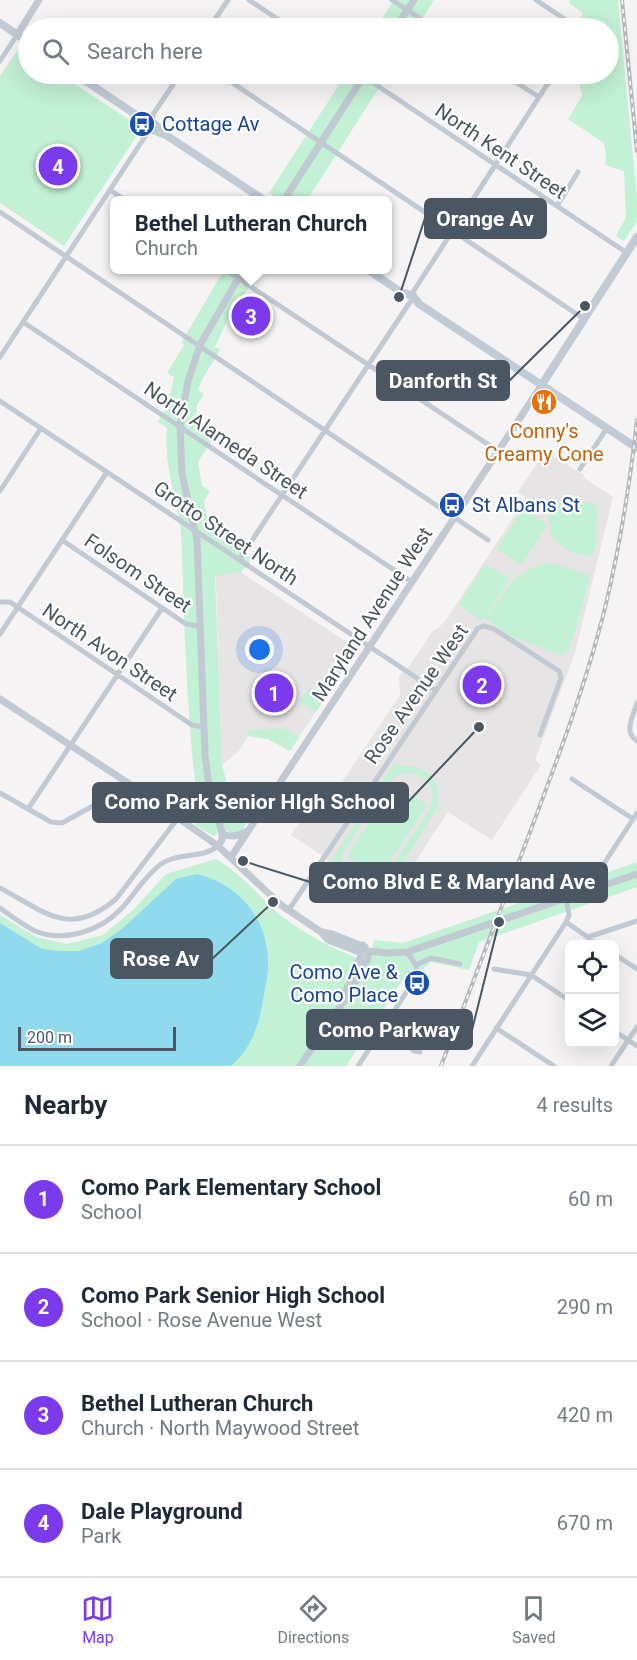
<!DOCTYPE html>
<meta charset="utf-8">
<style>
body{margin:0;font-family:Roboto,sans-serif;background:#f2f2f3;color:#1f2937}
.controls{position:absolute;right:18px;bottom:18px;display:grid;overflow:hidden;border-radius:9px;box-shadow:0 6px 24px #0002}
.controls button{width:54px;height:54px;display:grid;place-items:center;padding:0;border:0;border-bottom:2px solid #e0e1e3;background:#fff;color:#1f2937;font:30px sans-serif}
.scale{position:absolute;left:18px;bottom:15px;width:158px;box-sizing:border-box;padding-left:6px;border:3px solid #4a5661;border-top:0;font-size:16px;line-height:21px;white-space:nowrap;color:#4a5661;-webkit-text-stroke:4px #fff;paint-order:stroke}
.you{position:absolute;left:260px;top:650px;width:21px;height:21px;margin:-15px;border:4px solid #fff;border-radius:50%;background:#1a73e8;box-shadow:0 0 0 9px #1a73e833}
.badge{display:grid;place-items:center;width:39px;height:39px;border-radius:50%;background:#7c3aed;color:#fff;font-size:20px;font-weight:700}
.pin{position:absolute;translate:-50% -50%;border:3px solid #fff;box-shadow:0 2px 6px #0006}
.popup{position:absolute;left:110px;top:196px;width:282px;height:78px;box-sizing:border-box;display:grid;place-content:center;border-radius:9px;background:#fff;filter:drop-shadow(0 2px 4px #0005);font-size:20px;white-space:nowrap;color:#747a83}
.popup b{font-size:22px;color:#1f2937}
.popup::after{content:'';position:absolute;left:50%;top:100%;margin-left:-12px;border:12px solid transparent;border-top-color:#fff}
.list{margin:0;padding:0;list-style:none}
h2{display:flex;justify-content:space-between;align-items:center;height:78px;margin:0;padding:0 24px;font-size:26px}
h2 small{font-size:20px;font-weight:400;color:#747a83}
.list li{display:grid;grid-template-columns:39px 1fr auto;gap:18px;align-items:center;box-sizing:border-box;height:108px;padding:0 24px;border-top:2px solid #e0e1e3}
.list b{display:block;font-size:22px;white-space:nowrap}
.list p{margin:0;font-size:20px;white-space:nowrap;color:#747a83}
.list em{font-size:20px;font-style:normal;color:#747a83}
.icon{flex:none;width:33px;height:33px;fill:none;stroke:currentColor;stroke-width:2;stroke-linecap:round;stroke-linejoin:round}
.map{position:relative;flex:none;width:637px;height:1066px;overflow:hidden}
.search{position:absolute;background:#fff;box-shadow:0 6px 24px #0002;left:18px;right:18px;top:18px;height:66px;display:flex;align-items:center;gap:15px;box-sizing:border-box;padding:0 21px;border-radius:33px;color:#747a83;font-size:22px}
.sheet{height:510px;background:#fff}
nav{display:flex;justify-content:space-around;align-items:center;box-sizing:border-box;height:84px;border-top:2px solid #e0e1e3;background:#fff;font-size:16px;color:#747a83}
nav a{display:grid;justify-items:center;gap:3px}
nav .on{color:#7c3aed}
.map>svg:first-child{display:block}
.education{fill:#e6e4e5}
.green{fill:#c3f1d5;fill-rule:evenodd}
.water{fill:#90daee}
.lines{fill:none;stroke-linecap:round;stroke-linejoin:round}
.minor{stroke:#c1cad2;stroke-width:5}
.tertiary{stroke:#c1cad2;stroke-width:7}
.secondary{stroke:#c1cbd6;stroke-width:8}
.rail-casing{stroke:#b5b8bd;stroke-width:4}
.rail{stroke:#fff;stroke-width:1.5;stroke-dasharray:4.5;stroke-linecap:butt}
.labels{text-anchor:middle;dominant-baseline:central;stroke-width:4.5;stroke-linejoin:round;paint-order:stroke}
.transit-label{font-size:20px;fill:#164399;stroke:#fff;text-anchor:start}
.street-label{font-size:20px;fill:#4a5661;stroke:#fff}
.food-label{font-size:20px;fill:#c56008;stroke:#fff}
.leader{fill:none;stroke:#4a5661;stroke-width:2}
.callout-dot{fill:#4a5661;stroke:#fff;stroke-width:2}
.callout{fill:#4a5661;stroke:#4a5661;stroke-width:2}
.callout-label{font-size:21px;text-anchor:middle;font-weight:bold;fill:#fff}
</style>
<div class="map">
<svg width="637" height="1066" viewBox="0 0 637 1066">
<rect width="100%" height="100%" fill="#f5f3f3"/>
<path class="education" d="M 545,451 L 584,475 L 583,477 L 613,497 L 575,653 L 535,760 L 541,765 L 492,840 L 448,812 L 404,879 L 400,877 L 392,889 L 370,904 L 337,881 L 334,867 L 323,856 L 291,835 L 317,796 L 328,803 L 400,695 L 399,676 L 410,665 L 432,632 L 439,627 L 446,620 L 526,498 L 518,492 Z
M 215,555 L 357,649 L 290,751 L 268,739 L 248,736 L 239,751 L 222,765 Z"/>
<path class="green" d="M 394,0 L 434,0 L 416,28 L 376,28 Z
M 570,0 L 618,0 L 637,199 L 637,221 L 624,241 L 616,236 L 626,217 L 624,171 L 605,165 L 606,154 L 604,143 L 568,119 L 582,96 L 579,81 L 584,74 L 608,74 L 608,28 L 585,28 L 578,23 L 583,13 L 569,3 Z
M 19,48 L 28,54 L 28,74 L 59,74 L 142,128 L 64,246 L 0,203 L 0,76 Z
M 346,74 L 388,74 L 307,200 L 282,200 L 269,193 Z
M 224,270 L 260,270 L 227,321 L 215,347 L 220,350 L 203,378 L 198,390 L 204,394 L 197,405 L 195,427 L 213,439 L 198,462 L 202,486 L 210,491 L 204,501 L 210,531 L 252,559 L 241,572 L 215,576 L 222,765 L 229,791 L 256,808 L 241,832 L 231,833 L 227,831 L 217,833 L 214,836 L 195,825 L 204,811 C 194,790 193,763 191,739 C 185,670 184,601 181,532 C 177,496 163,465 167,428 L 158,422 L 168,404 L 174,377 L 167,373 L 184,345 L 181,343 Z
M 549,502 L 594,503 L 597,507 L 596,542 L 593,554 C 580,560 554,545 550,531 C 548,522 549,511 549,502 Z
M 526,509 L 547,525 L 522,563 L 520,564 L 497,549 L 522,510 Z
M 545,563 L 554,563 L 590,576 L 578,621 L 568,651 L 560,655 L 511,636 L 486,619 C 505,591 511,574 545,563 Z
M 485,564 L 509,579 L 485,618 L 481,620 L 460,606 L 460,603 Z
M 310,688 L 322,691 L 327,694 L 317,711 L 314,711 L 298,701 Z
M 283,728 L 299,737 L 290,751 L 268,739 L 248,736 L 248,730 Z
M 394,763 C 402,768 410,765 418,768 C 438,774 443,797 434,813 C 423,830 396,877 383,887 C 374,893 362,895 352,890 C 338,883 340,868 330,862 ZM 406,773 C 425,773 437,788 431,807 C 420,824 408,841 397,858 C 392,866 387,876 380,881 C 358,898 334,872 345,850 L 389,782 L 398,775 Z
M 395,783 L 427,805 L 379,877 L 347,856 Z
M 216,859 C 246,876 263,904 291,923 C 315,940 343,953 370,963 L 374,940 L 403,943 L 637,862 L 637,887 L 479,942 L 469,970 L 431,962 L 421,971 L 408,972 L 346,1066 L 0,1066 L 0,915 L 36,937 L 67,944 L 103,935 L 133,910 L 166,874 Z"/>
<path class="water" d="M 197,874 C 238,884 267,917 268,960 C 269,975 264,992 262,1006 C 257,1030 250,1050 231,1066 L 0,1066 L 0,923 L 42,949 L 60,951 L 79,951 L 102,943 L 123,928 L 176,879 Z"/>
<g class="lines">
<path class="minor" d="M 249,0 L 291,28
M 392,0 L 435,28
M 536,0 L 578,28
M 209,28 L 228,0
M 0,61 L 17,35
M 219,74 L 584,319
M 360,74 L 627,253
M 503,74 L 539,97
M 151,121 L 154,113 L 180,74
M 110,190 L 125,200
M 557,206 L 578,172
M 0,212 L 488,540
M 226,270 L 498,451
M 413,296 L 413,292 L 554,74
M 23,322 L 412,582
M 0,357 L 150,129
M 0,401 L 435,690
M 580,469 L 607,428
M 0,491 L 41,428
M 62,540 L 186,624 L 200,626
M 239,560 L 410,302
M 0,602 L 10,602 L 192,725 L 204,727
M 0,634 L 107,472
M 637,703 C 633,717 623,732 637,741
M 572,779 L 633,819
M 0,793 L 51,822 L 62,823 L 131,785
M 28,809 L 162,608
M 0,888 C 44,911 69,939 116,899 L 178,818
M 586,891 L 637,813
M 0,908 C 11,916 23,925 35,931 C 64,943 100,931 121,909 C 134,895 145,876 161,864 C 178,852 202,859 218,846
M 288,911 L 478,628 L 484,626 L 494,629 L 559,671 L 561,678 L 540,735
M 566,922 L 599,945
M 588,937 L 637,921
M 614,954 L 637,969
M 416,965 L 431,958 L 460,964
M 494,969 L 531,975 L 570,1001
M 383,1027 L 414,1051 L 420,1052
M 496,1028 L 554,1066
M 614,1031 L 637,1046
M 358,1066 L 417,976 L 416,965 L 407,952
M 472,1066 L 566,922 L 569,915 L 566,898
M 611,1066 L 637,1027"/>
<path class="tertiary" d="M 395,28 L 414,0
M 17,35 L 39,0
M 284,200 L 365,74
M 0,699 L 131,785 L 218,846 L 281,905 L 321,932 L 328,940 L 362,953 L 369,951 L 388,953 L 407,952 L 637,874
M 222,834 C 231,837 237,837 245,832
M 218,846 L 222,840 L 222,832 L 210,795 L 205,755 L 197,540 L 182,474 L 180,427 L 188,381 L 200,345 L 243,270
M 231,857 L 541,386
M 322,932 L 332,934 L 365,947
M 345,993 L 360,959 L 363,945
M 300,1066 L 352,989 L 367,961 L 369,951"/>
<path class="secondary" d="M 0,23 L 28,42
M 75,74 L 138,116 L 150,129 L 166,135 L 264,200
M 139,117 L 151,121 L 164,133
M 368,270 L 401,292 L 413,296 L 419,304 L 637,448
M 541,386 L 637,237"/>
<g class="rail-casing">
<path id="rail" d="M 622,0 L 637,151
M 441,1066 C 471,988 501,910 530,832 C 558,758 586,684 605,608 C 620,546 630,483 637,420"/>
</g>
<use href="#rail" class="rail"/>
</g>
<defs>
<g id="bus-disc" transform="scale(1.35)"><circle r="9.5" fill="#1a4fb4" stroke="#fff"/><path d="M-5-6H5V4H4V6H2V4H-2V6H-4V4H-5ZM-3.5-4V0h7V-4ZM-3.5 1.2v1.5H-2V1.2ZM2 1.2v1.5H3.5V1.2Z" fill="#fff"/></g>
<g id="restaurant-disc" transform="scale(1.35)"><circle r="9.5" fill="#e8710a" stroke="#fff"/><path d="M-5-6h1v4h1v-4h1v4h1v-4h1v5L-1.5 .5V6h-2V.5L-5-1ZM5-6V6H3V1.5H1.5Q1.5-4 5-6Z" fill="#fff"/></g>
</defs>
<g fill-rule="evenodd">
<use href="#bus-disc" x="142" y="124"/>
<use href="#restaurant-disc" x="544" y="402"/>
<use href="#bus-disc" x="452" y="505"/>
<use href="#bus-disc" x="417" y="983"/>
</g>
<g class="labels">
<g class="transit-label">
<text x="162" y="124">Cottage Av</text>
<text x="472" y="505">St Albans St</text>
<text x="398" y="972" text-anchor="end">Como Ave &amp;<tspan x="398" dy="23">Como Place</tspan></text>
</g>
<g class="street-label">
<text transform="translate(501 151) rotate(34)">North Kent Street</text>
<text transform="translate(226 440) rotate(34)">North Alameda Street</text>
<text transform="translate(226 533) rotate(34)">Grotto Street North</text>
<text transform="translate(138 573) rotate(34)">Folsom Street</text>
<text transform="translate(372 614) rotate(-57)">Maryland Avenue West</text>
<text transform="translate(110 652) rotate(34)">North Avon Street</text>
<text transform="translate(416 694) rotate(-55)">Rose Avenue West</text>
</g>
<g class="food-label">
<text x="544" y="431">Conny's<tspan x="544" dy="23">Creamy Cone</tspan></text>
</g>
</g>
<path class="leader" d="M399 297L425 218M585 306L509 381M479 727L408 802M243 861L310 882M273 902L212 959M499 922L472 1030"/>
<g class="callout-dot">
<circle cx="399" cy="297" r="6"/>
<circle cx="585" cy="306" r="6"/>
<circle cx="479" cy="727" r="6"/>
<circle cx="243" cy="861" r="6"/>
<circle cx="273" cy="902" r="6"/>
<circle cx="499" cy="922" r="6"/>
</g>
<g class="callout">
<rect x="425" y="199" width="121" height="39" rx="6"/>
<rect x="377" y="361" width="132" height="39" rx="6"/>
<rect x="93" y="783" width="315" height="39" rx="6"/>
<rect x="310" y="863" width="297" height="39" rx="6"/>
<rect x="111" y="939" width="101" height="39" rx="6"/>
<rect x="307" y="1010" width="165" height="39" rx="6"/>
</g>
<g class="callout-label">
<text x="485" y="226">Orange Av</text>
<text x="443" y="388">Danforth St</text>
<text x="250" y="809">Como Park Senior HIgh School</text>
<text x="459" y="889">Como Blvd E &amp; Maryland Ave</text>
<text x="161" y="966">Rose Av</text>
<text x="389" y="1037">Como Parkway</text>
</g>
</svg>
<div class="controls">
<button><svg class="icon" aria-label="locate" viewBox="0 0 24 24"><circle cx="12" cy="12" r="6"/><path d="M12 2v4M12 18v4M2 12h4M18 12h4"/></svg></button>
<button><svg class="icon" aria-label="layers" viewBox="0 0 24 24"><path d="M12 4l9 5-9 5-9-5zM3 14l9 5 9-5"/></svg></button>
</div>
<div class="scale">200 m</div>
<div class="you"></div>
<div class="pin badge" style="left:274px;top:693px">1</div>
<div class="pin badge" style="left:482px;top:685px">2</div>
<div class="pin badge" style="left:251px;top:316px">3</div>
<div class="popup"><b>Bethel Lutheran Church</b>Church</div>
<div class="pin badge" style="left:58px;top:166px">4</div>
<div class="search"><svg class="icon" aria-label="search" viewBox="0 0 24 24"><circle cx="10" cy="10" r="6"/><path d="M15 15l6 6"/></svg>Search here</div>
</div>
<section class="sheet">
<h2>Nearby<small>4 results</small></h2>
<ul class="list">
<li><span class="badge">1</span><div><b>Como Park Elementary School</b><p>School</p></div><em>60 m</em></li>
<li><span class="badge">2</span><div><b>Como Park Senior High School</b><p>School · Rose Avenue West</p></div><em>290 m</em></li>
<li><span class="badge">3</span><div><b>Bethel Lutheran Church</b><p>Church · North Maywood Street</p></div><em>420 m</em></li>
<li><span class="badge">4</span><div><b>Dale Playground</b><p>Park</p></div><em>670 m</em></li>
</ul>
</section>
<nav>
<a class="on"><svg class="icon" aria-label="map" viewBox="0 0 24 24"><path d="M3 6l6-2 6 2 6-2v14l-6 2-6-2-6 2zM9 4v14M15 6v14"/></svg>Map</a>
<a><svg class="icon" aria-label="directions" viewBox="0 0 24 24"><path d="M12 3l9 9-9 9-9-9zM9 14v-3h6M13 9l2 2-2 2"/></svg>Directions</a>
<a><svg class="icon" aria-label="saved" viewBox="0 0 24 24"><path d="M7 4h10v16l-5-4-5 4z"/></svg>Saved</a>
</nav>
